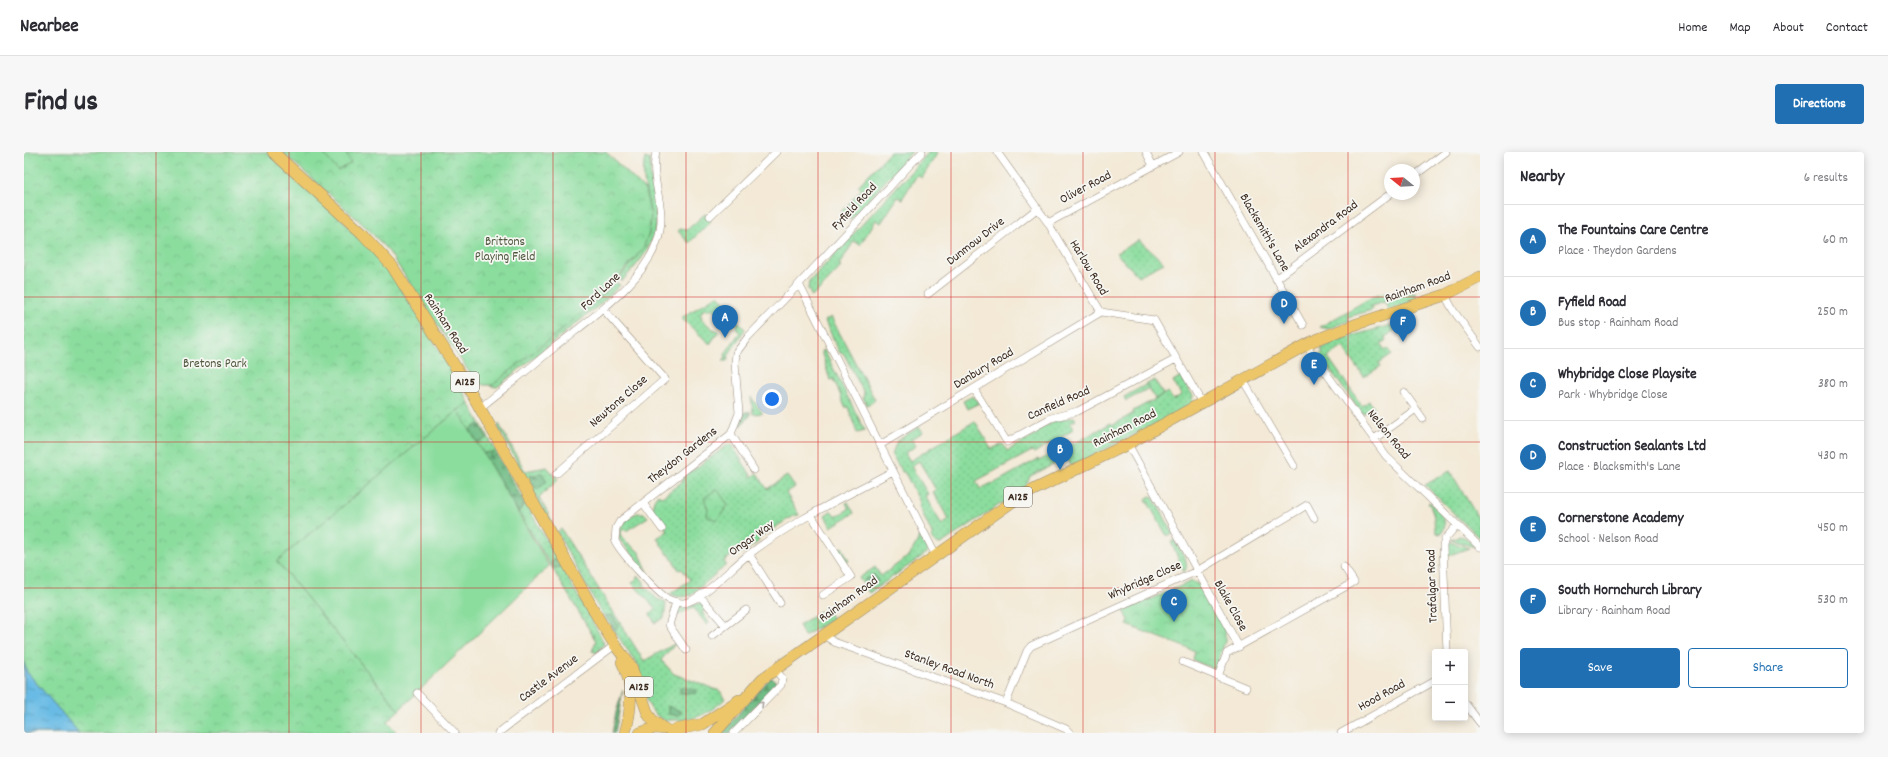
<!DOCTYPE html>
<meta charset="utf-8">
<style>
body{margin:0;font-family:Dekko,sans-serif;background:#f7f7f7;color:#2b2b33}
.controls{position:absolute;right:12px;bottom:12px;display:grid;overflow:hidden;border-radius:4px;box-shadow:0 2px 10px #0003}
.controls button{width:36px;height:36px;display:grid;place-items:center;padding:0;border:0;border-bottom:1px solid #e1e1e2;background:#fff;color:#2b2b33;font:20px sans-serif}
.compass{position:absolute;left:1360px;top:12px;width:36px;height:36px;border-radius:50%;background:#fff;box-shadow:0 2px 10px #0003;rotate:288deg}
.you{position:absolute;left:748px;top:247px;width:14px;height:14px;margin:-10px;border:3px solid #fff;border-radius:50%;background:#1a73e8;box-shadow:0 0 0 6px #1a73e833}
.badge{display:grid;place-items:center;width:26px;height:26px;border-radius:50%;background:#1f6fb2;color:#fff;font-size:13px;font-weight:700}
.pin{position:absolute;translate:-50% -33px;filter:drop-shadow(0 1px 2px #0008)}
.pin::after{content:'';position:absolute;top:21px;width:14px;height:12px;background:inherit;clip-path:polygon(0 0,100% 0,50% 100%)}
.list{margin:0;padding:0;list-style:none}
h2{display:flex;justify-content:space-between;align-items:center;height:52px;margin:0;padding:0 16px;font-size:17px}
h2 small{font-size:13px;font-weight:400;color:#7c7c81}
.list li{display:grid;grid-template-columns:26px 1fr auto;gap:12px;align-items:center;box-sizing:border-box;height:72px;padding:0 16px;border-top:1px solid #e1e1e2}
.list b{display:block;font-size:15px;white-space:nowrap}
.list p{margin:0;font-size:13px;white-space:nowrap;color:#7c7c81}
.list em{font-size:13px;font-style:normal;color:#7c7c81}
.actions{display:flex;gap:8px;padding:12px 16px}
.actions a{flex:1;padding:9px 0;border:1px solid #1f6fb2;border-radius:4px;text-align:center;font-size:14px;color:#1f6fb2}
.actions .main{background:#1f6fb2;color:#fff}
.map{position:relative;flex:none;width:1456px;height:581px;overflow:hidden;border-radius:4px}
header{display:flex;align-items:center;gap:24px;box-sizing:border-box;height:56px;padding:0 20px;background:#fff;border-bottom:1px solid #e1e1e2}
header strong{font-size:19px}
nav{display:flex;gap:22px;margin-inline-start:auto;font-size:14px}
.intro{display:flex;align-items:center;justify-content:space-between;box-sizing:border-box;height:96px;padding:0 24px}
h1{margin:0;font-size:28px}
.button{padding:10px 18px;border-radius:4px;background:#1f6fb2;color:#fff;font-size:14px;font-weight:700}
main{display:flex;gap:24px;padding:0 24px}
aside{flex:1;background:#fff;border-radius:4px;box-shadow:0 2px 10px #0003}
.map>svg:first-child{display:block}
.grass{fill:url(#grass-dots);stroke:#63845e;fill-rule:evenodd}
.forest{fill:url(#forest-firs);stroke:#567352}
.park{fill:url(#park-crowns);stroke:#63845e}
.garden{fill:#8bdd9e;stroke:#63845e}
.water{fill:url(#water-ripples);stroke:#527282}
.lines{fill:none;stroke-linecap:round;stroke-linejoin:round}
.minor-casing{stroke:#978a7a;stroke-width:8}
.primary-casing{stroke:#978a7a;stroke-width:12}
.minor{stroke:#fff;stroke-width:7}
.primary{stroke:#ecc669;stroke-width:11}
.oneway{stroke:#a79f9a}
.grid{fill:none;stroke:#d62828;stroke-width:1;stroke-opacity:0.55}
.labels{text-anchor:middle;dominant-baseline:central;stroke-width:3.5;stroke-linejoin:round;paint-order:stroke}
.shield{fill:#f6f6f2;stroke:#73675e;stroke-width:1}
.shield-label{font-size:12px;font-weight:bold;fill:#3b2a1e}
.street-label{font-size:13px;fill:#3b2a1e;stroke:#f6f6f2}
.park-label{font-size:13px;fill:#4f573e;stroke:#f6f6f2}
</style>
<header>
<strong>Nearbee</strong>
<nav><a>Home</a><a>Map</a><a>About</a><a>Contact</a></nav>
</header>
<div class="intro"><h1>Find us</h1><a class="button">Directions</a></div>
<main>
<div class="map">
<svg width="1456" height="581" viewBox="0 0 1456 581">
<defs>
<pattern id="grass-dots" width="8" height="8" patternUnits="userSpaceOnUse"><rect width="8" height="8" fill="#8bdd9e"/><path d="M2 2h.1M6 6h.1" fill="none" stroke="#79be88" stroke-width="1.8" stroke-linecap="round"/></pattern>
<pattern id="forest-firs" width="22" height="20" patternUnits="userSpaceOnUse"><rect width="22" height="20" fill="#70bc85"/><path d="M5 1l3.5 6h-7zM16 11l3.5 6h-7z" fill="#5d996c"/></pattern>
<pattern id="park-crowns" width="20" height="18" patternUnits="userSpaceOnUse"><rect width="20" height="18" fill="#8bdd9e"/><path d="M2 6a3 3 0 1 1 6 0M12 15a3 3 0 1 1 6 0" fill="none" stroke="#79be88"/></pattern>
<pattern id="water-ripples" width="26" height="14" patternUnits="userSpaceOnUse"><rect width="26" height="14" fill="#69bbe5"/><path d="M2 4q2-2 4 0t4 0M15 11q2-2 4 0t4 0" fill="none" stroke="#5898b9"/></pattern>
</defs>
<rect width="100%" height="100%" fill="#f6f6f2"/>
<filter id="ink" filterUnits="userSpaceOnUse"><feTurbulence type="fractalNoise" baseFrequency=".025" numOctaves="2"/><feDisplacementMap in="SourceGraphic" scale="8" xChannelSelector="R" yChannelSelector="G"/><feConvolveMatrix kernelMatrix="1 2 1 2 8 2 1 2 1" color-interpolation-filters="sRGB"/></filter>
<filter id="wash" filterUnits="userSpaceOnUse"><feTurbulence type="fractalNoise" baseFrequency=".012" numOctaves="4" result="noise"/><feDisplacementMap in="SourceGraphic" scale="16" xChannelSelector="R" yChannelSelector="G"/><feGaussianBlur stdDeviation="0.9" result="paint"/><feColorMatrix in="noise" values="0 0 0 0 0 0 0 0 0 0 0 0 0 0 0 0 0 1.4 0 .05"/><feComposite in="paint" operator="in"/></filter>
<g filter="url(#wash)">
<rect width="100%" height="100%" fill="#f3e9d6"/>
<path class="grass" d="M 866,0 L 888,0 L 826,68 L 817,60 L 838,37 L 834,34 Z
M 905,0 L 914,0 L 898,26 L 893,23 L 878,47 L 874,45 L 857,71 L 852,68 L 836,93 L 830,89 L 815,113 L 817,115 L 788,145 L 784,137 L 785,130 Z
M 621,6 L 626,8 C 625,27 632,45 632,63 C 633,91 616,110 598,129 L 595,126 C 613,105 632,85 625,55 C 622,38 617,23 621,6 Z
M 681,62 L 687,69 L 665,91 L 654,79 L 656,77 L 663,78 Z
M 1115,88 L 1140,111 L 1114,124 L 1092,101 Z
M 591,130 L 596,133 L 575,153 L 473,235 L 466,234 L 574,148 Z
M 1391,141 L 1393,149 L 1364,158 L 1361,150 L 1347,154 L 1348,158 L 1324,165 L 1325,169 L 1304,177 L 1296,175 L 1348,145 L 1359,142 Z
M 694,143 L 705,156 L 704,160 L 721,177 L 705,202 L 703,209 L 699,209 L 702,204 L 701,202 L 716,180 L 712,177 L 714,172 L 707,167 L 706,169 L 694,158 L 693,160 L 687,156 L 685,159 L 681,156 L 676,162 L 678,165 L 677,167 L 689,177 L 695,179 L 686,192 L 657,166 Z
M 807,165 L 851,248 L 843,253 L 839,246 L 840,241 L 820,202 L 816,201 L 801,169 Z
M 1383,169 L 1360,186 L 1362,189 L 1357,193 L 1361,198 L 1364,196 L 1368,202 L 1355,211 L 1357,214 L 1340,225 L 1319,195 L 1304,205 L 1338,254 L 1345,249 L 1351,256 L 1338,262 L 1296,204 L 1299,201 L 1297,197 L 1312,188 Z
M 800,198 L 841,279 L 833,281 L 824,255 L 821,255 L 810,227 L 806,228 L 797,199 Z
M 1157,224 L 1169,244 L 1168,251 L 1140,268 L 1047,314 L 1043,306 L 1006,324 L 1002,335 L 917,392 L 911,391 L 907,386 L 909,384 L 895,354 L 896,350 L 881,321 L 877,319 L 868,302 L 873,289 L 895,275 L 899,280 L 887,287 L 892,294 L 881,301 L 886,309 L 951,269 L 967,297 L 979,292 L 983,299 L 1012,283 L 1013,278 L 1031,269 L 1050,265 L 1052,268 L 1046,271 L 1049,277 L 1046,280 L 1010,301 L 1008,299 L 952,329 L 956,337 L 968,331 L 969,332 L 1014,307 L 1015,309 L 1050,290 L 1051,291 L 1087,271 L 1089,273 L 1110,261 L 1109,259 L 1144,240 L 1149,248 L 1157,243 L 1149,229 ZM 895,309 L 912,338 L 909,340 L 925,368 L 918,373 L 901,344 L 904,342 L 887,314 Z
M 1123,232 L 1125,236 L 1102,249 L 1100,245 Z
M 949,244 L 955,251 L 943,257 L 939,249 Z
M 727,245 L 737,259 L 739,261 L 729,262 Z
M 445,251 L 576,483 L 580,492 L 573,501 L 568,499 L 572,489 L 473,324 L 446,342 L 434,258 Z
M 475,272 L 501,319 L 523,315 L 534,328 L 515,345 L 528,369 L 525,369 L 474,275 Z
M 705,292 L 708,293 L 728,325 L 733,321 L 743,337 L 763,324 L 771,335 L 762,341 L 775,363 L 769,364 L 736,385 L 734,390 L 718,401 L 715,398 L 700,409 L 702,413 L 667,443 C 659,446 654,445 646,442 L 666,428 L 658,417 L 655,418 L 645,402 L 643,402 L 633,386 L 644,379 C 635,367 622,357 633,343 L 638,345 L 659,329 L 658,323 L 665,318 L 668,319 Z
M 1426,319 L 1456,369 L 1456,387 L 1401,333 Z
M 1126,344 L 1129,345 L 1149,381 L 1143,384 L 1122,347 Z
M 824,350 L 830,361 L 807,375 L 801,363 L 807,359 L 811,365 L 825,357 L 822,351 Z
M 1406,350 C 1414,360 1427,369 1417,382 L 1412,381 C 1409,371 1412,360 1404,351 Z
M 614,361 L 620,361 L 624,365 L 602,379 L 600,377 L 597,380 L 597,385 L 615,400 L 625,422 L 595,387 C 594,376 603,364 614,361 Z
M 537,377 L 620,509 L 652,491 L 637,508 L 650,522 L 696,539 L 701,547 C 688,559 676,566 658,568 C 652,568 648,567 642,569 C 621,561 620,537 614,518 L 616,516 L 575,457 L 533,380 Z
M 896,384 L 902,395 L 904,394 L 903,401 L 845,441 L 835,426 L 851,415 L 857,424 L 886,403 Z
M 1436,384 L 1442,386 L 1451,395 L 1427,388 Z
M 1150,388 C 1155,397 1168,411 1160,420 L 1147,390 Z
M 1425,390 L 1445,396 L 1423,404 L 1422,396 Z
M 818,395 L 825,409 L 822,410 L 814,398 Z
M 615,424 L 620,430 L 620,433 L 633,447 L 640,449 L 642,452 L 640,466 L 631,471 L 626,462 L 632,457 L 608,431 Z
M 677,451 L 683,456 L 678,460 L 685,471 L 683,473 L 669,455 L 650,465 L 653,457 Z
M 802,456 L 809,467 L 780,484 L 775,473 Z"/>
<path class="forest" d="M 720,260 L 726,260 L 726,264 L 716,274 Z
M 455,272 L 463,286 L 454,291 L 446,278 Z
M 470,300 L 500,353 L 495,361 L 459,301 Z
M 518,321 L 523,329 L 513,338 L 505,324 Z
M 533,406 L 538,415 L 530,416 L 527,410 Z
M 850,422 L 854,429 L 845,435 L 840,428 Z
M 588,463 L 594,473 L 591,479 L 580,464 Z
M 746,526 L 749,526 L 752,530 L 751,533 L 706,581 L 697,581 Z
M 656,535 L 672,538 L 672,541 L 656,541 Z
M 599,538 L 591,581 L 588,581 L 592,560 Z
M 644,554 L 658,560 L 653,564 L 644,562 Z"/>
<path class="park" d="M 0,0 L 244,0 C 274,34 313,59 344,93 C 380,135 407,186 436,233 L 445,251 L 434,258 L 253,409 L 375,558 L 363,569 L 373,581 L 0,581 Z
M 258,0 L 582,0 L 621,38 L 627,64 L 625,80 L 619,97 L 574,148 L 469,233 L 459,233 L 449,226 L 365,100 L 344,77 Z
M 693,337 L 704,353 L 693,368 L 683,365 L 684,357 L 680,346 Z
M 1168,429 L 1175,433 L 1200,477 L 1201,483 L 1201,489 L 1192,516 L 1188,516 L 1169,508 L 1171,499 L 1103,473 L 1105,468 L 1100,459 Z"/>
<path class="garden" d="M 298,0 L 321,0 L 327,11 L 314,19 Z
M 1131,228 L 1139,242 L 1131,247 L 1123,232 Z
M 434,258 L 525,414 L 375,558 L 253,409 Z"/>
<path class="water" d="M 0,510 L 3,520 L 55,581 L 0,581 Z"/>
</g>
<g filter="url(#ink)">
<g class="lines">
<g class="minor-casing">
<path id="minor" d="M 898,0 L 775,132 L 911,402
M 973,0 L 1024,71 L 1077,160 L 1130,168 L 1178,251
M 1122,0 L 1129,14
M 1180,0 L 1279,173
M 1390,24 L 1422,0
M 686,64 L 752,0
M 1024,71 L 1155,0
M 1252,127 L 1366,42
M 775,132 L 724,185 L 712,201 L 711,211 L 715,261 L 707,282 L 596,369 L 592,376 L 591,389 C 598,402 632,440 644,447 C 649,449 654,451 659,451 C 676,450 709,414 724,403 C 768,369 821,345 869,319
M 904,142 L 1014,56
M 1421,143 L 1429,158 L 1456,195
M 1282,193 L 1362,304 L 1456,395
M 1219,228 L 1270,314
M 950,237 L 983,290 L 1027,266 L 1054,259 L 1152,207
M 1380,240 L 1392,257
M 456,256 C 481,236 506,216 531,195 C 567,166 628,126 636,78 C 641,52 626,28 632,0
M 707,282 L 730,318
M 1350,287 L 1392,257 L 1399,267
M 1104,292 L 1215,495
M 856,293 L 1077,160
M 532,322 L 641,227 L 579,157
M 619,351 L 638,377
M 787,363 L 827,425 L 799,443
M 725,402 L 756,451
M 676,444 L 701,473
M 652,450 L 645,473 L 662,498
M 800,483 L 810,490 L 982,551 L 1042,577 L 1046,581
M 688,484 L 722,458
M 1423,500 L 1419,394 L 1421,387 L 1433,373
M 1159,510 L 1222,536
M 1194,524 L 1203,501 L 1330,430 L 1320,415
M 393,541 L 431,581
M 982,551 L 1003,499 L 1007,494 L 1173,419 L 1283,353 L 1290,366
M 1441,551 L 1456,571
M 474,581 L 591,493
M 710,581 L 757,533 L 758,526 L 751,517
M 1317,581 L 1411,529"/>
</g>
<g class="primary-casing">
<path id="primary" d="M 249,0 L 338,81 L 368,114 L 444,235 L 577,471 L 591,493 L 607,514 L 624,562 L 629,569 L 639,576
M 598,510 C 610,533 608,557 601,581
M 646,579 L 679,572 L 715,548
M 616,581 L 631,576 L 641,577
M 691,581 L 738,527 L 995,345 L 1104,292 L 1289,189 L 1330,173 L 1421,143 L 1456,125"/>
</g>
<use href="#minor" class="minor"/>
<use href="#primary" class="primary"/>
</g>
<defs><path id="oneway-chevron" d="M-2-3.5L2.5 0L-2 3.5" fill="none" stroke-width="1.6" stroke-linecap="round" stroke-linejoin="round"/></defs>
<use class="oneway" href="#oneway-chevron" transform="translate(737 552) rotate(-45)"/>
</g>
<path class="grid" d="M 132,0 L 132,581M 265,0 L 265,581M 397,0 L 397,581M 529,0 L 529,581M 662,0 L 662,581M 794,0 L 794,581M 927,0 L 927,581M 1059,0 L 1059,581M 1191,0 L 1191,581M 1324,0 L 1324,581M 0,145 L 1456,145M 0,290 L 1456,290M 0,436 L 1456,436"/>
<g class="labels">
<g class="shield">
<rect x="427" y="220" width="28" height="20" rx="3"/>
<rect x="980" y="335" width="28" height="20" rx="3"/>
<rect x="601" y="525" width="28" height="20" rx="3"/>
</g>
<g class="shield-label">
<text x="441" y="230">A125</text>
<text x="994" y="345">A125</text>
<text x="615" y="535">A125</text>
</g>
<g class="street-label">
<text transform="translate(1062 36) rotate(-28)">Oliver Road</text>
<text transform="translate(831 55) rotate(-47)">Fyfield Road</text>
<text transform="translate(1302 75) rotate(-37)">Alexandra Road</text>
<text transform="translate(1240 81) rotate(60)">Blacksmith's Lane</text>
<text transform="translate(952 90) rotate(-38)">Dunmow Drive</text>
<text transform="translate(1064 116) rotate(59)">Harlow Road</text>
<text transform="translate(1394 136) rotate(-20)">Rainham Road</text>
<text transform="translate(577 140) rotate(-43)">Ford Lane</text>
<text transform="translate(421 172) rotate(57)">Rainham Road</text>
<text transform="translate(960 217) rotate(-31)">Danbury Road</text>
<text transform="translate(595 250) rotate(-41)">Newtons Close</text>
<text transform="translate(1035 252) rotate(-24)">Canfield Road</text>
<text transform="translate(1101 277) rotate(-27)">Rainham Road</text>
<text transform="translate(1364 283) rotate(51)">Nelson Road</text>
<text transform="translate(659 304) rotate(-38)">Theydon Gardens</text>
<text transform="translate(728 387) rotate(-35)">Ongar Way</text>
<text transform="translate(1121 429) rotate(-24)">Whybridge Close</text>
<text transform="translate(1409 434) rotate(-92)">Trafalgar Road</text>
<text transform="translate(825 448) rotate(-36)">Rainham Road</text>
<text transform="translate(1206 454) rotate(61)">Blake Close</text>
<text transform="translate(925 518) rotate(20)">Stanley Road North</text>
<text transform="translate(525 527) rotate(-37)">Castle Avenue</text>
<text transform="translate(1358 544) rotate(-29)">Hood Road</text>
</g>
<g class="park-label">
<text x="481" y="90">Brittons<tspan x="481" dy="15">Playing Field</tspan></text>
<text x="191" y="212">Bretons Park</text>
</g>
</g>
</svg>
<div class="controls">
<button>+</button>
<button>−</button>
</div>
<svg class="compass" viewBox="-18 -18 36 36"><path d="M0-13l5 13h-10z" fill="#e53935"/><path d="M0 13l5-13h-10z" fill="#7c7c81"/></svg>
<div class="you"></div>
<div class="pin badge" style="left:701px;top:186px">A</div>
<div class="pin badge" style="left:1036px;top:318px">B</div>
<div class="pin badge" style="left:1150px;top:470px">C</div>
<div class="pin badge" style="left:1260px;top:172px">D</div>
<div class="pin badge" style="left:1290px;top:233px">E</div>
<div class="pin badge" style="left:1379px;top:190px">F</div>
</div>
<aside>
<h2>Nearby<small>6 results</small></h2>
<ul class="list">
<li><span class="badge">A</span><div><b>The Fountains Care Centre</b><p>Place · Theydon Gardens</p></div><em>60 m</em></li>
<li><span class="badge">B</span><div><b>Fyfield Road</b><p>Bus stop · Rainham Road</p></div><em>250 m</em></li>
<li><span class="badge">C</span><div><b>Whybridge Close Playsite</b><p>Park · Whybridge Close</p></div><em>380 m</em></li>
<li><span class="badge">D</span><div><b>Construction Sealants Ltd</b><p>Place · Blacksmith's Lane</p></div><em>430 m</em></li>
<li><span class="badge">E</span><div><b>Cornerstone Academy</b><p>School · Nelson Road</p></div><em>450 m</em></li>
<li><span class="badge">F</span><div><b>South Hornchurch Library</b><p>Library · Rainham Road</p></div><em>530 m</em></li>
</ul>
<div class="actions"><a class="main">Save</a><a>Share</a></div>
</aside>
</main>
